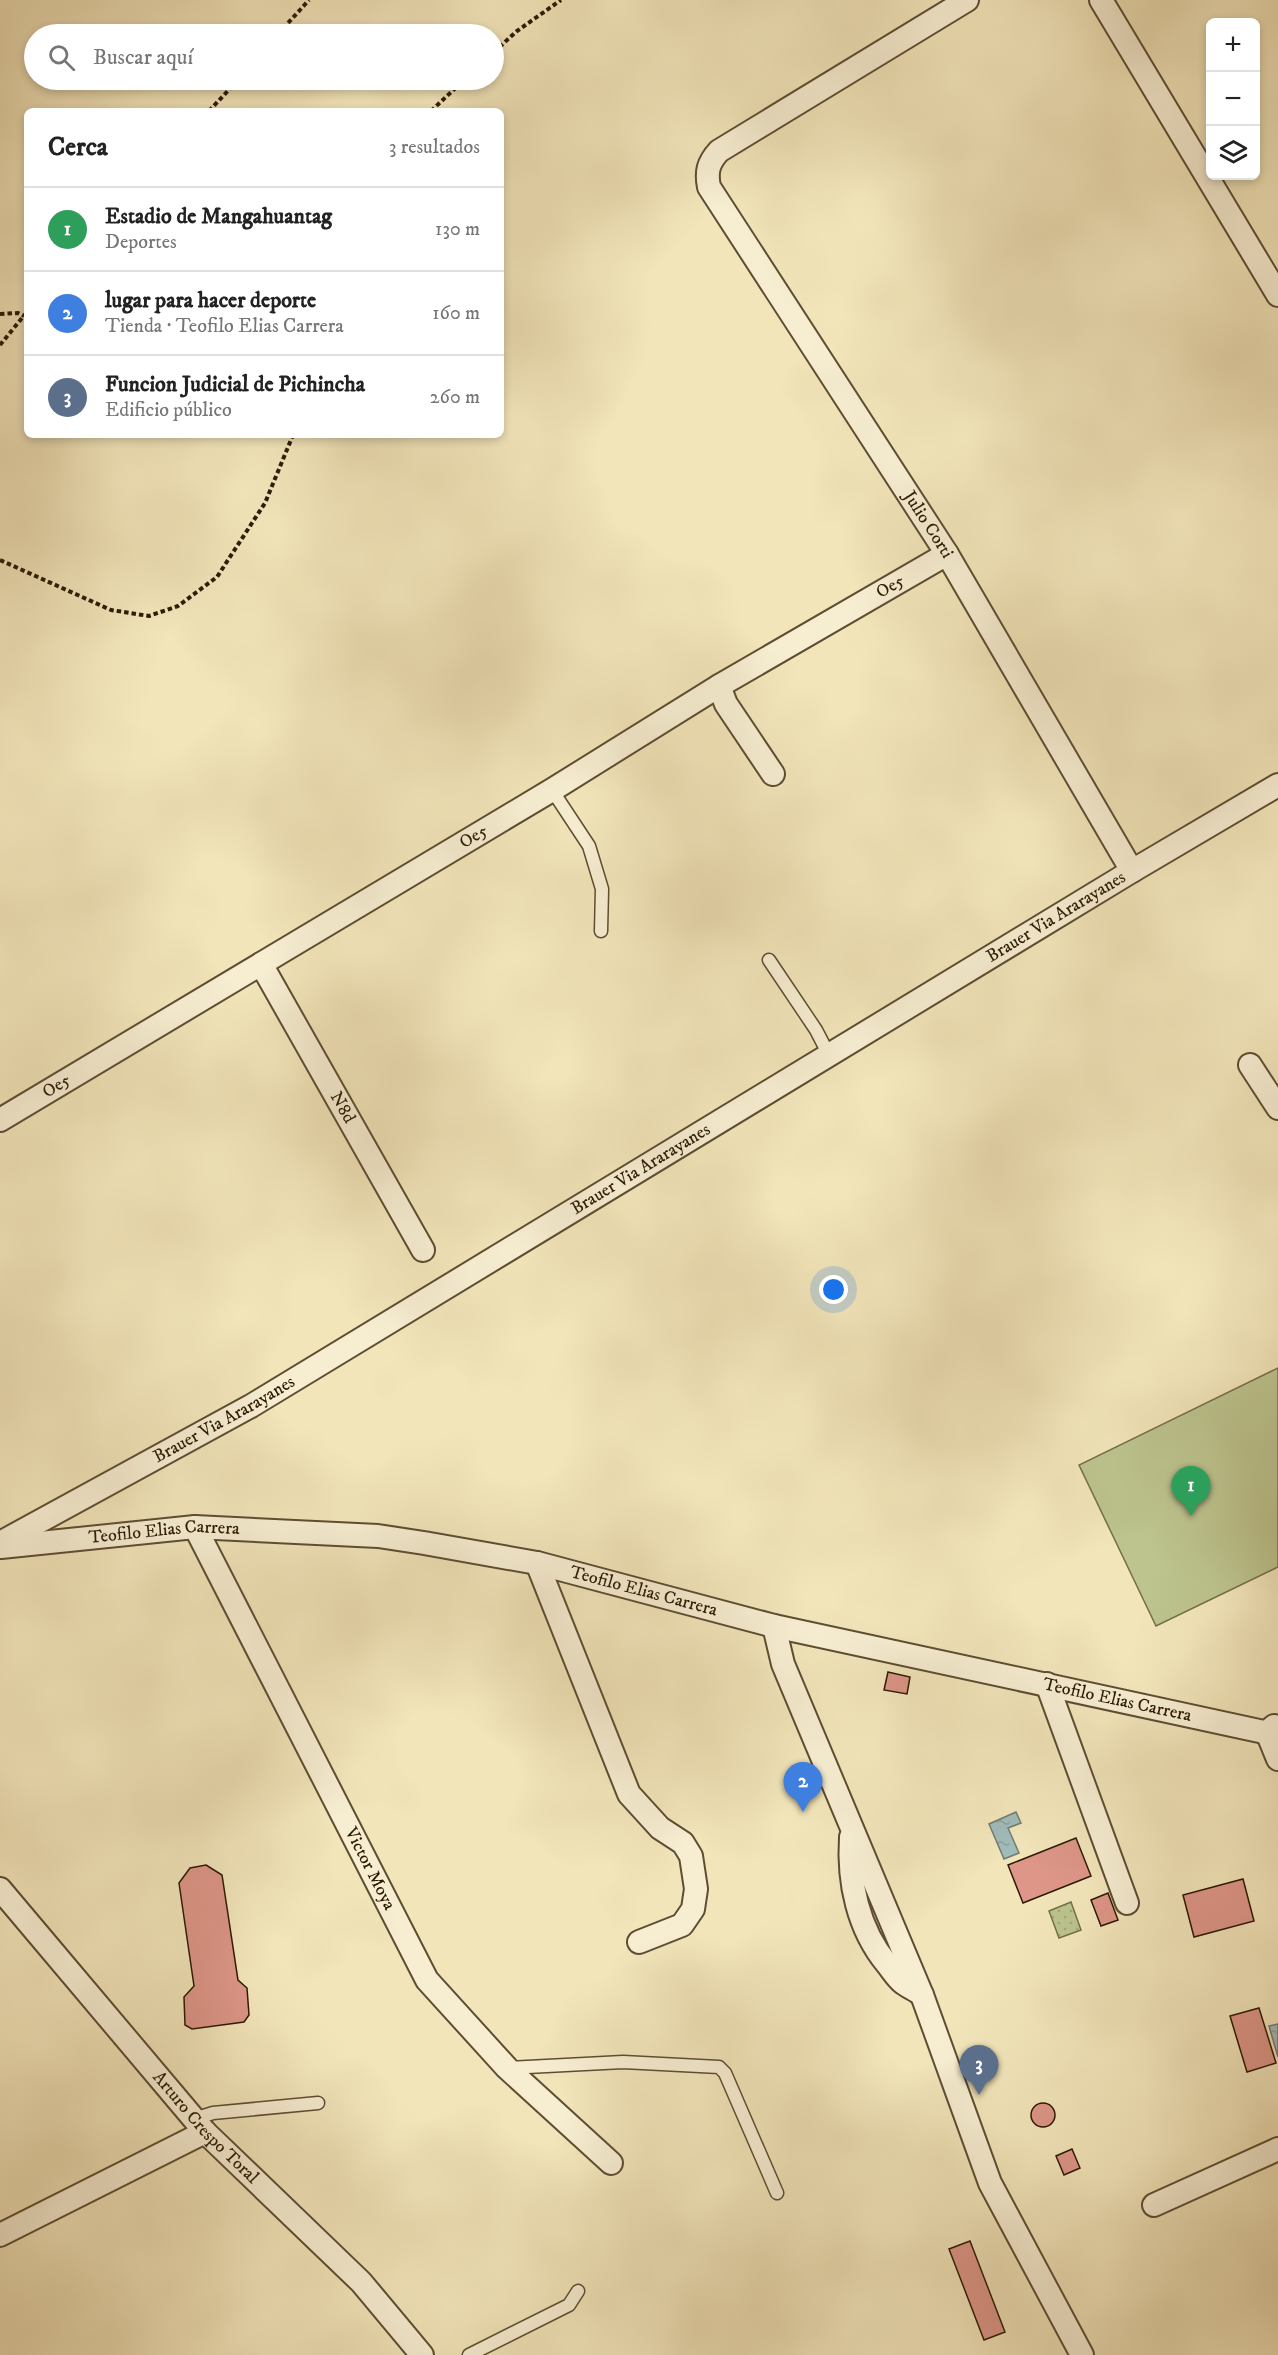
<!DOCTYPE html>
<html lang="es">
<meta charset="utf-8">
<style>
body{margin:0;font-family:"IM FELL DW Pica",serif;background:#f6f6f6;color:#222}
.controls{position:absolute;right:18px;top:18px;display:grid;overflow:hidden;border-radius:9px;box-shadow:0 3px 9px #0003}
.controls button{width:54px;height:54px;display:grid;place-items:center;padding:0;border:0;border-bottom:2px solid #e0e0e0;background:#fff;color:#222;font:30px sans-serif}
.you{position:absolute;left:834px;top:1290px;width:21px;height:21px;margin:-15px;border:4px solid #fff;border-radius:50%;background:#1a73e8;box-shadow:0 0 0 9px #1a73e833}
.badge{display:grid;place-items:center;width:39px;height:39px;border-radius:50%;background:#ea580c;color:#fff;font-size:20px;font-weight:700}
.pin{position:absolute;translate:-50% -50px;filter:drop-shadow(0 2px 3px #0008)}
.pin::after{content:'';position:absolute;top:32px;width:21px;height:18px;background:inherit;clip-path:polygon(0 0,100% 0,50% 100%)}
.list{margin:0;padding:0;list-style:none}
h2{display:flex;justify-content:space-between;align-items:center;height:78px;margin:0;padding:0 24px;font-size:26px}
h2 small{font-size:20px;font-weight:400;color:#767676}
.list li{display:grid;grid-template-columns:39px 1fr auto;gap:18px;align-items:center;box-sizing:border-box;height:84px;padding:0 24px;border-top:2px solid #e0e0e0}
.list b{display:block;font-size:22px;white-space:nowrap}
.list p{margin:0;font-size:20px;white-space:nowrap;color:#767676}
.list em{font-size:20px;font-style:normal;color:#767676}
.icon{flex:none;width:33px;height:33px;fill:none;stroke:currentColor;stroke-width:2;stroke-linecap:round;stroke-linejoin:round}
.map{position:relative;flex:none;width:1278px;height:2355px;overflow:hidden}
.search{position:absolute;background:#fff;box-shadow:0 3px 9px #0003;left:24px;top:24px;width:480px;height:66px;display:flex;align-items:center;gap:15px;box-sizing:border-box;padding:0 21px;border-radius:33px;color:#767676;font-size:22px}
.panel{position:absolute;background:#fff;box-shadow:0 3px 9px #0003;left:24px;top:108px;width:480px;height:330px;border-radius:9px}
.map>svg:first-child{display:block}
.park{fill:url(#park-dots);stroke:#746f49;stroke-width:1.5}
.pitch{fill:#bdc48e;stroke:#746f49;stroke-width:1.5}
.water{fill:url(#water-ripples);stroke:#727b72;stroke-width:1.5}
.building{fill:#dd9688;stroke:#2c1a04;stroke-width:1.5}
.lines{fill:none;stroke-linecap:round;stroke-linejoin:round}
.lane-casing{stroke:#5e4d32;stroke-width:15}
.street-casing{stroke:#5e4d32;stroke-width:26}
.path{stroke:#2c1a04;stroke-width:4;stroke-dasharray:4.5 3;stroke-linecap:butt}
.lane{stroke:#f7eed2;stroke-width:12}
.street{stroke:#f7eed2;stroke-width:22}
.labels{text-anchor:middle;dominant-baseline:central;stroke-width:4.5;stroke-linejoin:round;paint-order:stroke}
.street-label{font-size:18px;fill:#2c1a04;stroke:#f7eed2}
</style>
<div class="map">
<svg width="1278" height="2355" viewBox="0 0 1278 2355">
<defs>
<pattern id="park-dots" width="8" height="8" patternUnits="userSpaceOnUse" patternTransform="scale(1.5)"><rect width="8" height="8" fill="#bdc48e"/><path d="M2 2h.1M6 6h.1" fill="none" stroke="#a3a879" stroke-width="1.8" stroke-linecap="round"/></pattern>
<pattern id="water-ripples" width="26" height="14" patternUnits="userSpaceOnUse" patternTransform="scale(1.5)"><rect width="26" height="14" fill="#a0bcbb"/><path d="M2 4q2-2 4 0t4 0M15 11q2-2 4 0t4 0" fill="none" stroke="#8aa19f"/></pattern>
</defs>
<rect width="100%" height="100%" fill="#f2e5ba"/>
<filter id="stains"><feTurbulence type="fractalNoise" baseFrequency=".00333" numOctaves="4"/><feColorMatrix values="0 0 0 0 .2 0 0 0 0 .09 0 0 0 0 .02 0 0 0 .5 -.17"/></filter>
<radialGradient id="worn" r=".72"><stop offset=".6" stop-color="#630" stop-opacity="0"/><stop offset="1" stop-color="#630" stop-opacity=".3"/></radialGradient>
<path class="park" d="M 1071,1902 L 1081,1930 L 1059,1938 L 1049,1911 Z"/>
<path class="pitch" d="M 1278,1368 L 1278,1567 L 1156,1626 L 1079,1465 Z"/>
<path class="water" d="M 1016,1812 L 1021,1823 L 1008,1828 L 1019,1853 L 1004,1859 L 989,1824 Z
M 1278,2024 L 1278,2057 L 1269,2026 Z"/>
<path class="building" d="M 888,1672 L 910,1677 L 907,1694 L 884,1690 Z
M 1076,1838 L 1091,1876 L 1023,1903 L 1008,1865 Z
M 206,1865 L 222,1875 L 238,1980 L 247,1988 L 249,2015 L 244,2022 L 192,2029 L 185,2025 L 184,1997 L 194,1986 L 179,1883 L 190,1868 Z
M 1243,1879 L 1254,1921 L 1194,1937 L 1183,1895 Z
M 1108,1893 L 1118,1920 L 1101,1926 L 1091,1900 Z
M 1259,2008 L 1276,2063 L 1247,2072 L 1230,2016 Z
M1031 2115a12 12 0 1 1 24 0a12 12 0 1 1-24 0Z
M 1072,2149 L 1080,2168 L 1064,2175 L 1056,2156 Z
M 970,2241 L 1005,2332 L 984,2340 L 949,2249 Z"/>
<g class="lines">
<g class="lane-casing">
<path id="lane" d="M 552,790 L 589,846 L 602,889 L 601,931
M 769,960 L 816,1030 L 829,1055
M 508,2068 L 623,2062 L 719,2067 L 725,2073 L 777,2193
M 194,2119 L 213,2113 L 318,2103
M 469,2355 L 569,2305 L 578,2291"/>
</g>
<g class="street-casing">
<g id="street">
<path id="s1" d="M 967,0 L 719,151 C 708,163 706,172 709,187 L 947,554 L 1132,871"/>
<path d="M 1101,0 L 1278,295"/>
<path d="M 719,686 L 726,704 L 773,774"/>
<path id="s2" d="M 261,964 L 423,1250"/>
<path d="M 1250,1065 L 1278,1108"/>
<path id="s3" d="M 0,1120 L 552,790 L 719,686 L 947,554"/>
<path id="s4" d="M 195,1527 L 427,1980 L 507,2068 L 611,2163"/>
<path id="s5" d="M 0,1543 L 251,1406 L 1132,871 L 1278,785"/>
<path id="s6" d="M 1,1547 L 195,1527 L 378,1536 L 424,1543 L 537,1563 L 774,1626 L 1278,1735"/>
<path d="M 537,1563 L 629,1794 L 660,1828 L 683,1843 L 691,1856 L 696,1889 L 693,1909 L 682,1925 L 639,1942"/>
<path d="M 774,1626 L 783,1664 L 922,1995 L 990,2183 L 1082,2355"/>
<path d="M 1047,1684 L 1127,1903"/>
<path d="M 1274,1726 L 1267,1732 L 1278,1759"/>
<path d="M 851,1837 C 848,1882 858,1929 887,1964 C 892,1970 896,1977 902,1982 C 908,1987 916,1990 922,1995"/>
<path id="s7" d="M 0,1889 L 205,2132 L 361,2282 L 422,2355"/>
<path d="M 1154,2205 L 1278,2149"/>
<path d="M 0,2235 L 205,2132"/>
</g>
</g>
<path class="path" d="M 278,34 L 309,0
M 494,52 L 517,31 L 561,0
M 209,111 L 238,80
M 431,111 L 464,80
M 0,314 L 18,313 L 24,316
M 0,345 L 27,312
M 0,560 L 111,610 L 149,616 L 178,606 L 217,577 L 265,503 L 293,435"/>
<use href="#lane" class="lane"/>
<use href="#street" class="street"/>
</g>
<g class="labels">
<g class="street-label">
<text stroke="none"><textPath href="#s1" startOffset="732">Julio Corti</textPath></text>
<text stroke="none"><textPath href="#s3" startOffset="1038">Oe5</textPath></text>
<text stroke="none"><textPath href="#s3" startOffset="552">Oe5</textPath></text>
<text stroke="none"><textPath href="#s5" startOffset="1228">Brauer Via Ararayanes</textPath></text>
<text stroke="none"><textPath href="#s3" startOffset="66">Oe5</textPath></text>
<text stroke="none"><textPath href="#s2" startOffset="165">N8d</textPath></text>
<text stroke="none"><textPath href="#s5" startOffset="742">Brauer Via Ararayanes</textPath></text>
<text stroke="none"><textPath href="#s5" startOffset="256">Brauer Via Ararayanes</textPath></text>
<text stroke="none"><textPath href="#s6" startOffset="164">Teofilo Elias Carrera</textPath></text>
<text stroke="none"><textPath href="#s6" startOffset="650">Teofilo Elias Carrera</textPath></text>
<text stroke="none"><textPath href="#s6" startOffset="1136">Teofilo Elias Carrera</textPath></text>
<text stroke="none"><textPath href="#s4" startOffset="384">Victor Moya</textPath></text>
<text stroke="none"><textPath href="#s7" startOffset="315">Arturo Crespo Toral</textPath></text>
</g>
</g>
<rect width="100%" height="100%" filter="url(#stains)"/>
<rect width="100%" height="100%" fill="url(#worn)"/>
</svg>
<div class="controls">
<button>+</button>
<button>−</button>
<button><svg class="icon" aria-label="layers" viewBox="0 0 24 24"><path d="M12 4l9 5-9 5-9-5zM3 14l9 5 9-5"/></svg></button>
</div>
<div class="you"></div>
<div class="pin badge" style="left:1191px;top:1516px;background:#2e9e5b">1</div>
<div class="pin badge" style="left:803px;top:1812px;background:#3f7fe0">2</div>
<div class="pin badge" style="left:979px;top:2095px;background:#5c6f8a">3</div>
<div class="search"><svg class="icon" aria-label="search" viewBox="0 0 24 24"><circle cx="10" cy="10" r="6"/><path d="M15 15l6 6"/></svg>Buscar aquí</div>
<section class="panel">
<h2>Cerca<small>3 resultados</small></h2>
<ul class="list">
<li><span class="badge" style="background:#2e9e5b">1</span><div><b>Estadio de Mangahuantag</b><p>Deportes</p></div><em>130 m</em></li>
<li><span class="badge" style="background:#3f7fe0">2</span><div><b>lugar para hacer deporte</b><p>Tienda · Teofilo Elias Carrera</p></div><em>160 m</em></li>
<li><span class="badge" style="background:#5c6f8a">3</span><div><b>Funcion Judicial de Pichincha</b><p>Edificio público</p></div><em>260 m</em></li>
</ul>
</section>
</div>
